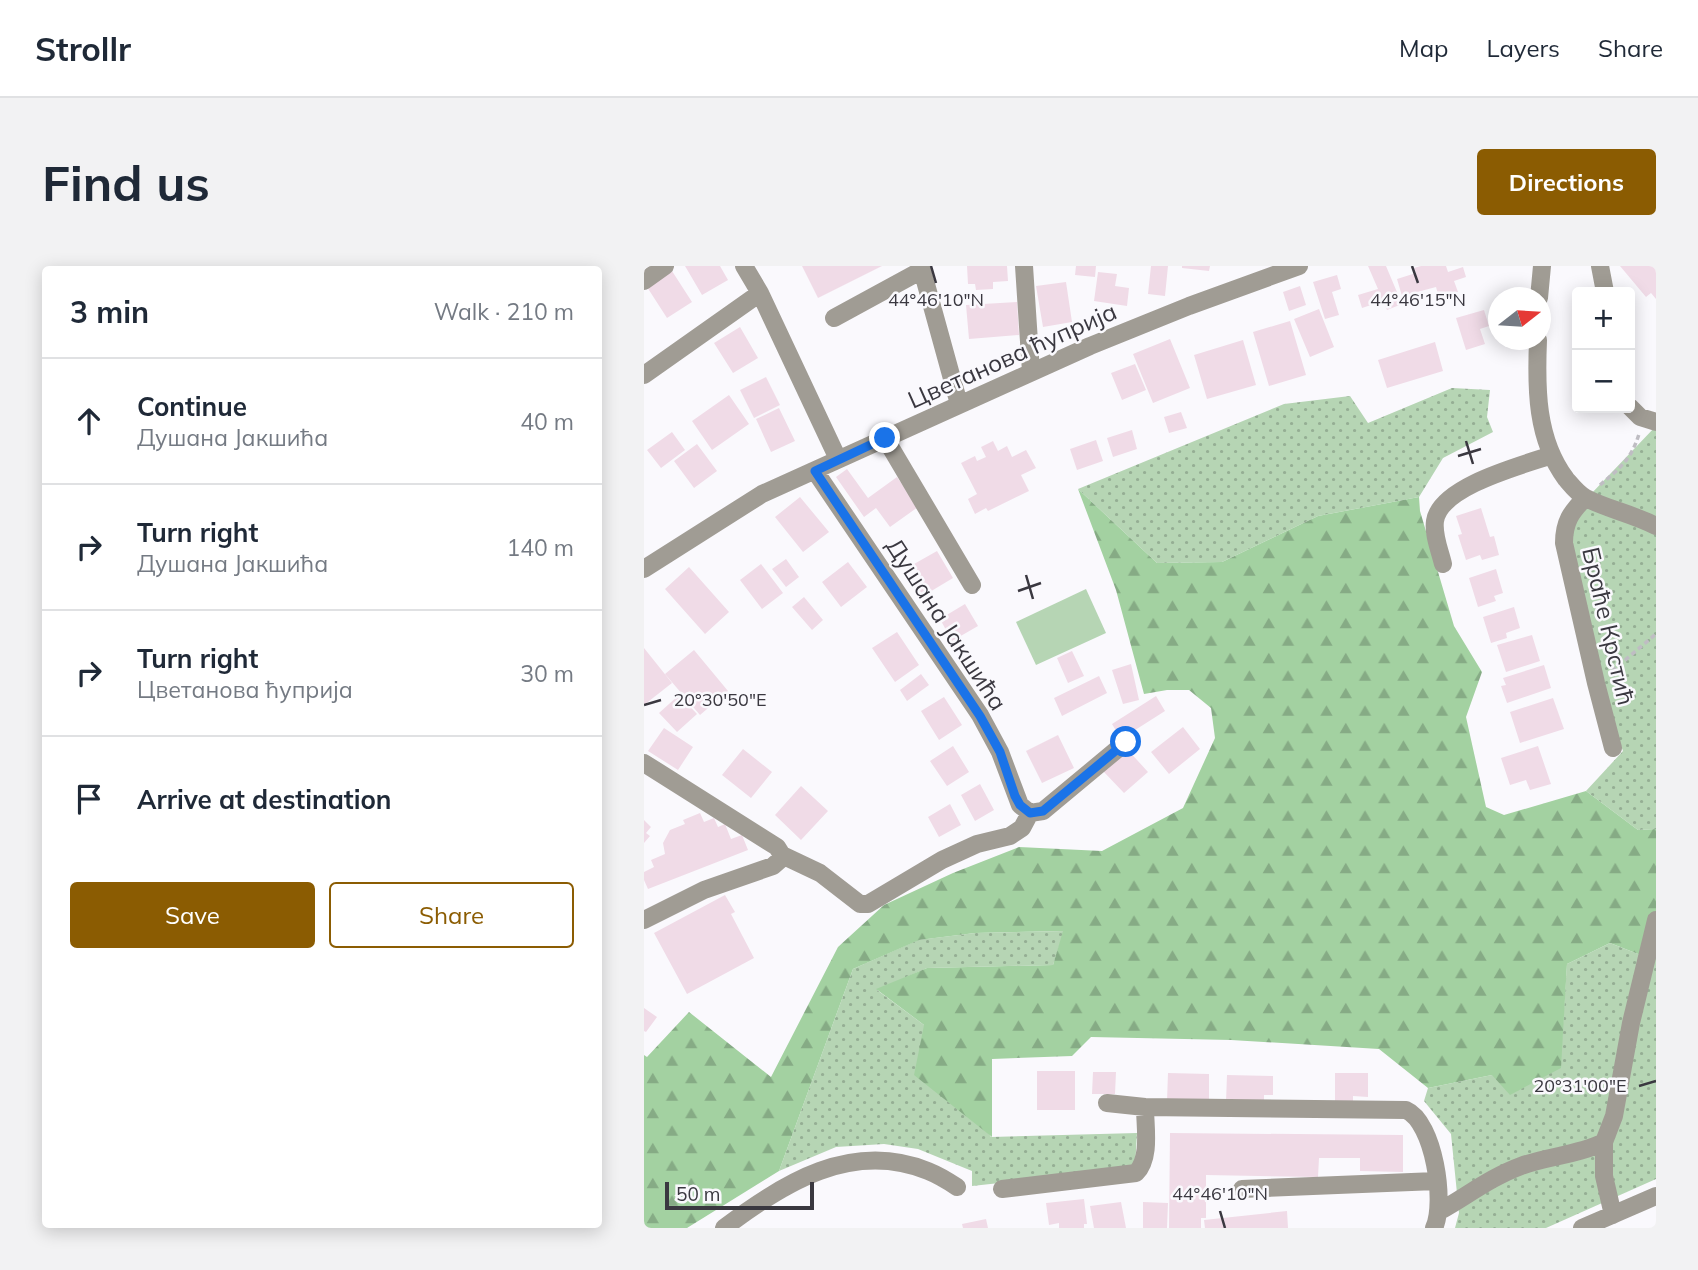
<!DOCTYPE html>
<meta charset="utf-8">
<style>
body{margin:0;font-family:Mulish,sans-serif;background:#f2f2f3;color:#1f2937}
.controls{position:absolute;right:21px;top:21px;display:grid;overflow:hidden;border-radius:7px;box-shadow:0 4px 18px #0003}
.controls button{width:63px;height:63px;display:grid;place-items:center;padding:0;border:0;border-bottom:2px solid #e0e1e3;background:#fff;color:#1f2937;font:35px sans-serif}
.compass{position:absolute;left:844px;top:21px;width:63px;height:63px;border-radius:50%;background:#fff;box-shadow:0 4px 18px #0003;rotate:73deg}
.scale{position:absolute;left:21px;bottom:18px;width:149px;box-sizing:border-box;padding-left:7px;border:4px solid #3a3840;border-top:0;font-size:19px;line-height:24px;white-space:nowrap;color:#3a3840;-webkit-text-stroke:5px #faf9fd;paint-order:stroke}
.stop{position:absolute;width:21px;height:21px;margin:-16px;border:5px solid #1a73e8;border-radius:50%;background:#fff}
.stop.end{background:#1a73e8;border-color:#fff;box-shadow:0 2px 7px #0008}
.list{margin:0;padding:0;list-style:none}
h2{display:flex;justify-content:space-between;align-items:center;height:91px;margin:0;padding:0 28px;font-size:30px}
h2 small{font-size:23px;font-weight:400;color:#747a83}
.list li{display:grid;grid-template-columns:46px 1fr auto;gap:21px;align-items:center;box-sizing:border-box;height:126px;padding:0 28px;border-top:2px solid #e0e1e3}
.list b{display:block;font-size:26px;white-space:nowrap}
.list p{margin:0;font-size:23px;white-space:nowrap;color:#747a83}
.list em{font-size:23px;font-style:normal;color:#747a83}
.actions{display:flex;gap:14px;padding:21px 28px}
.actions a{flex:1;padding:16px 0;border:2px solid #8b5c02;border-radius:7px;text-align:center;font-size:24px;color:#8b5c02}
.actions .main{background:#8b5c02;color:#fff}
.icon{flex:none;width:38px;height:38px;fill:none;stroke:currentColor;stroke-width:2;stroke-linecap:round;stroke-linejoin:round}
.map{position:relative;flex:none;width:1012px;height:962px;overflow:hidden;border-radius:7px}
header{display:flex;align-items:center;gap:42px;box-sizing:border-box;height:98px;padding:0 35px;background:#fff;border-bottom:2px solid #e0e1e3}
header strong{font-size:33px}
nav{display:flex;gap:38px;margin-inline-start:auto;font-size:24px}
.intro{display:flex;align-items:center;justify-content:space-between;box-sizing:border-box;height:168px;padding:0 42px}
h1{margin:0;font-size:49px}
.button{padding:18px 32px;border-radius:7px;background:#8b5c02;color:#fff;font-size:24px;font-weight:700}
main{display:flex;gap:42px;padding:0 42px}
aside{flex:1;background:#fff;border-radius:7px;box-shadow:0 4px 18px #0003}
.map>svg:first-child{display:block}
.grass{fill:url(#grass-dots)}
.forest{fill:url(#forest-firs)}
.pitch{fill:#b6d5b4}
.building{fill:#f0dbe7}
.lines{fill:none;stroke-linecap:round;stroke-linejoin:round}
.path{stroke:#bfbdc3;stroke-width:3.5;stroke-dasharray:5 3.5;stroke-linecap:butt}
.minor{stroke:#a09c94;stroke-width:18}
.route{stroke:#1a73e8;stroke-width:9}
.ticks{fill:none;stroke:#3a3840;stroke-width:2.5}
.labels{text-anchor:middle;dominant-baseline:central;stroke-width:5;stroke-linejoin:round;paint-order:stroke}
.street-label{font-size:24px;fill:#3a3840;stroke:#faf9fd}
.ticks-label{font-size:18px;text-anchor:middle;fill:#3a3840;stroke:#faf9fd;stroke-width:5;stroke-linejoin:round;paint-order:stroke}
</style>
<header>
<strong>Strollr</strong>
<nav><a>Map</a><a>Layers</a><a>Share</a></nav>
</header>
<div class="intro"><h1>Find us</h1><a class="button">Directions</a></div>
<main>
<aside>
<h2>3 min<small>Walk · 210 m</small></h2>
<ul class="list">
<li><svg class="icon" aria-label="ahead" viewBox="0 0 24 24"><path d="M12 20V5M6 11l6-6 6 6"/></svg><div><b>Continue</b><p>Душана Јакшића</p></div><em>40 m</em></li>
<li><svg class="icon" aria-label="right" viewBox="0 0 24 24"><path d="M7 20v-9h11M14 6l5 5-5 5"/></svg><div><b>Turn right</b><p>Душана Јакшића</p></div><em>140 m</em></li>
<li><svg class="icon" aria-label="right" viewBox="0 0 24 24"><path d="M7 20v-9h11M14 6l5 5-5 5"/></svg><div><b>Turn right</b><p>Цветанова ћуприја</p></div><em>30 m</em></li>
<li><svg class="icon" aria-label="arrive" viewBox="0 0 24 24"><path d="M6 21V4h12l-3 4 3 4H6"/></svg><div><b>Arrive at destination</b></div></li>
</ul>
<div class="actions"><a class="main">Save</a><a>Share</a></div>
</aside>
<div class="map">
<svg width="1012" height="962" viewBox="0 0 1012 962">
<defs>
<pattern id="grass-dots" width="8" height="8" patternUnits="userSpaceOnUse" patternTransform="scale(1.75)"><rect width="8" height="8" fill="#b6d5b4"/><path d="M2 2h.1M6 6h.1" fill="none" stroke="#95ae94" stroke-width="1.8" stroke-linecap="round"/></pattern>
<pattern id="forest-firs" width="22" height="20" patternUnits="userSpaceOnUse" patternTransform="scale(1.75)"><rect width="22" height="20" fill="#a3d1a1"/><path d="M5 1l3.5 6h-7zM16 11l3.5 6h-7z" fill="#86ab85"/></pattern>
</defs>
<rect width="100%" height="100%" fill="#faf9fd"/>
<path class="grass" d="M 808,122 L 846,124 L 843,151 L 849,166 L 799,192 L 775,231 L 674,250 L 578,296 L 513,297 L 434,223 L 640,138 L 706,130 L 724,157 Z
M 1012,160 L 1012,563 L 994,564 L 942,525 L 979,485 L 952,417 L 924,252 Z
M 420,665 L 409,699 L 283,702 L 233,724 L 280,759 L 347,871 L 493,867 L 491,902 L 328,920 L 328,905 L 274,883 L 240,878 L 192,881 L 135,905 L 209,703 L 274,674 L 331,667 Z
M 966,677 L 1012,695 L 1012,913 L 902,962 L 811,962 L 815,947 L 807,868 L 780,835 L 784,822 L 848,809 L 916,802 L 923,698 Z"/>
<path class="forest" d="M 434,223 L 513,297 L 578,296 L 674,250 L 775,231 L 776,245 L 810,360 L 838,406 L 822,451 L 842,541 L 860,549 L 942,525 L 994,564 L 1012,563 L 1012,695 L 966,677 L 923,698 L 917,802 L 866,829 L 848,809 L 784,822 L 735,783 L 587,774 L 447,771 L 428,790 L 348,793 L 348,871 L 270,809 L 280,759 L 232,723 L 283,702 L 409,699 L 419,665 L 331,667 L 275,674 L 209,703 L 135,905 L 43,962 L 0,962 L 0,789 L 3,791 L 45,746 L 127,811 L 194,681 L 240,639 L 309,607 L 375,581 L 458,585 L 539,542 L 571,472 L 567,442 L 545,424 L 523,424 L 500,428 L 472,324 Z"/>
<path class="pitch" d="M 442,323 L 462,367 L 392,399 L 372,356 Z"/>
<path class="building" d="M 41,0 L 76,0 L 84,14 L 58,29 Z
M 158,0 L 238,0 L 174,32 Z
M 323,0 L 363,0 L 364,15 L 349,16 L 349,23 L 332,24 L 331,18 L 324,18 Z
M 432,0 L 452,0 L 451,11 L 431,9 Z
M 507,0 L 524,0 L 521,30 L 504,28 Z
M 538,0 L 566,0 L 565,5 L 538,2 Z
M 724,0 L 742,0 L 758,38 L 743,44 L 739,35 L 718,42 L 714,29 L 734,23 Z
M 777,0 L 802,0 L 804,6 L 819,1 L 822,11 L 810,15 L 814,26 L 795,32 L 792,21 L 758,30 L 753,13 L 772,7 L 770,2 Z
M 976,0 L 1012,0 L 1012,33 L 1007,27 L 1002,31 Z
M 28,5 L 48,36 L 23,52 L 3,21 Z
M 454,6 L 473,8 L 471,20 L 485,22 L 483,40 L 450,35 Z
M 693,9 L 697,23 L 688,26 L 695,49 L 681,53 L 669,16 Z
M 422,16 L 428,56 L 399,61 L 392,20 Z
M 656,20 L 662,39 L 645,45 L 639,26 Z
M 373,36 L 375,69 L 325,73 L 322,39 Z
M 675,43 L 690,81 L 666,91 L 650,53 Z
M 840,44 L 845,60 L 836,63 L 841,78 L 822,84 L 812,52 Z
M 646,55 L 662,109 L 625,120 L 609,66 Z
M 96,61 L 114,92 L 89,107 L 70,77 Z
M 526,73 L 546,122 L 509,137 L 489,88 Z
M 599,74 L 612,119 L 563,133 L 550,89 Z
M 791,76 L 799,105 L 743,122 L 734,94 Z
M 491,98 L 502,124 L 478,134 L 467,107 Z
M 122,111 L 136,139 L 110,152 L 96,124 Z
M 85,129 L 105,158 L 68,184 L 48,155 Z
M 135,142 L 151,175 L 127,186 L 112,153 Z
M 537,146 L 543,162 L 525,167 L 520,151 Z
M 488,164 L 493,183 L 469,191 L 463,172 Z
M 28,166 L 41,184 L 17,202 L 3,184 Z
M 452,174 L 459,195 L 433,204 L 426,183 Z
M 349,175 L 354,185 L 363,180 L 368,191 L 382,184 L 392,202 L 377,209 L 385,225 L 344,245 L 342,242 L 331,248 L 324,233 L 333,228 L 317,197 L 331,190 L 333,195 L 342,191 L 337,181 Z
M 53,178 L 73,205 L 50,222 L 30,195 Z
M 203,203 L 224,232 L 253,211 L 274,241 L 246,261 L 232,242 L 220,251 L 192,211 Z
M 156,231 L 185,266 L 159,286 L 131,251 Z
M 837,242 L 846,271 L 850,270 L 855,289 L 838,294 L 836,289 L 822,294 L 814,269 L 818,268 L 812,250 Z
M 293,285 L 309,312 L 279,330 L 263,302 Z
M 142,293 L 155,311 L 142,321 L 128,303 Z
M 204,296 L 223,321 L 197,341 L 178,316 Z
M 117,298 L 139,327 L 118,343 L 96,314 Z
M 45,301 L 85,346 L 61,368 L 21,323 Z
M 852,303 L 859,327 L 850,330 L 852,335 L 834,341 L 825,312 Z
M 160,331 L 179,354 L 168,364 L 148,341 Z
M 321,338 L 334,360 L 308,375 L 296,353 Z
M 870,341 L 876,362 L 862,367 L 863,372 L 847,377 L 839,351 Z
M 253,366 L 275,399 L 251,416 L 228,382 Z
M 888,369 L 896,395 L 862,406 L 853,379 Z
M 0,382 L 28,417 L 0,439 Z
M 50,384 L 84,425 L 56,449 L 21,408 Z
M 428,385 L 440,410 L 424,417 L 413,392 Z
M 487,398 L 495,434 L 479,438 L 468,404 Z
M 900,399 L 907,422 L 863,437 L 857,420 L 862,419 L 859,412 Z
M 277,408 L 285,419 L 263,435 L 256,424 Z
M 455,410 L 463,427 L 418,450 L 410,432 Z
M 35,429 L 53,448 L 33,466 L 15,447 Z
M 512,430 L 521,445 L 477,473 L 468,458 Z
M 300,431 L 318,459 L 295,474 L 277,445 Z
M 909,432 L 920,463 L 876,477 L 866,446 Z
M 539,461 L 556,483 L 525,508 L 507,486 Z
M 20,462 L 49,481 L 34,504 L 4,485 Z
M 414,469 L 430,502 L 398,517 L 382,485 Z
M 309,480 L 325,506 L 303,520 L 286,495 Z
M 894,480 L 907,518 L 886,524 L 882,514 L 866,519 L 857,492 Z
M 99,483 L 128,506 L 107,532 L 78,509 Z
M 483,483 L 504,506 L 480,527 L 459,505 Z
M 336,518 L 350,544 L 331,555 L 317,529 Z
M 157,520 L 184,545 L 157,574 L 131,549 Z
M 306,538 L 317,559 L 295,571 L 284,551 Z
M 56,547 L 60,556 L 70,552 L 74,561 L 81,558 L 87,573 L 98,569 L 104,584 L 4,623 L 0,614 L 0,606 L 10,601 L 7,594 L 21,588 L 19,577 L 26,564 L 41,558 L 39,554 Z
M 0,554 L 7,561 L 2,567 L 6,570 L 0,577 Z
M 81,629 L 91,646 L 87,648 L 110,692 L 43,728 L 10,667 Z
M 0,742 L 13,751 L 2,766 L 0,765 Z
M 393,805 L 431,805 L 431,844 L 393,844 Z
M 449,806 L 472,806 L 471,828 L 448,828 Z
M 524,807 L 565,808 L 565,836 L 523,835 Z
M 691,807 L 724,807 L 724,831 L 709,830 L 709,837 L 691,837 Z
M 583,809 L 629,810 L 629,829 L 620,829 L 620,837 L 582,836 Z
M 526,867 L 759,869 L 759,906 L 716,905 L 716,892 L 675,892 L 674,911 L 562,909 L 562,952 L 557,952 L 557,962 L 525,962 Z
M 440,933 L 443,958 L 440,958 L 440,962 L 415,962 L 415,957 L 405,959 L 402,937 Z
M 477,936 L 482,962 L 450,962 L 446,940 Z
M 499,936 L 524,937 L 523,962 L 499,962 Z
M 643,945 L 644,962 L 561,962 L 560,954 Z
M 342,953 L 344,962 L 319,962 L 318,958 Z"/>
<g class="lines">
<path class="path" d="M 956,219 C 976,202 987,194 995,168
M 968,405 L 1012,368"/>
<path class="minor" d="M 100,0 L 116,27 L 194,193
M 277,0 L 315,138
M 380,0 L 387,106
M 956,0 L 961,26
M 0,15 L 21,0
M 895,32 L 898,0
M 190,52 L 278,4
M 894,74 C 892,122 892,173 922,213 C 928,220 934,228 942,232 C 963,243 989,248 1012,260
M 0,109 L 116,27
M 986,141 L 996,151 L 1012,156
M 241,172 L 328,319
M 171,205 L 336,449 L 356,486 L 376,539 L 386,547 L 399,545 L 482,476
M 941,232 C 927,246 920,256 920,277 L 952,417 L 969,482
M 799,298 C 796,285 789,269 791,255 C 796,220 879,199 908,189
M 0,303 L 118,228 L 446,80 L 545,40 L 655,0
M 0,497 L 133,581 L 138,589
M 138,589 L 176,607 L 216,638 L 224,638 L 298,594 L 333,578 L 366,570 L 378,562 L 386,547
M 0,654 L 60,624 L 129,600 L 137,593 L 138,589
M 463,837 L 501,841 L 762,844 C 790,856 802,937 790,962
M 358,923 L 492,907 C 507,892 501,861 501,841
M 598,923 L 792,915
M 796,945 C 823,930 847,911 877,900 C 904,890 934,889 960,876
M 969,949 L 960,910 L 960,876 L 970,850 L 987,757 L 1012,654
M 80,962 C 139,917 208,874 284,905 C 294,909 304,915 313,921
M 938,962 L 1012,930"/>
</g>
<g class="lines">
<path class="route" d="M 241,172 L 171,205 L 336,450 L 356,486 L 371,530 L 376,539 L 386,547 L 399,545 L 482,476"/>
</g>
<path class="ticks" d="M 287,0 L 292,17M 768,0 L 774,17M 822,175 L 829,198M 814,190 L 837,183M 382,309 L 389,333M 374,325 L 397,317M 0,439 L 17,434M 995,820 L 1012,815M 576,945 L 581,962"/>
<g class="labels">
<g class="street-label">
<text transform="translate(368 89) rotate(-24)">Цветанова ћуприја</text>
<text transform="translate(303 358) rotate(57)">Душана Јакшића</text>
<text transform="translate(965 360) rotate(77)">Браће Крстић</text>
</g>
</g>
<g class="ticks-label">
<text x="292" y="40">44°46'10"N</text>
<text x="774" y="40">44°46'15"N</text>
<text x="76" y="440">20°30'50"E</text>
<text x="936" y="826">20°31'00"E</text>
<text x="576" y="934">44°46'10"N</text>
</g>
</svg>
<div class="controls">
<button>+</button>
<button>−</button>
</div>
<svg class="compass" viewBox="-18 -18 36 36"><path d="M0-13l5 13h-10z" fill="#e53935"/><path d="M0 13l5-13h-10z" fill="#747a83"/></svg>
<div class="scale">50 m</div>
<div class="stop" style="left:482px;top:476px"></div>
<div class="stop end" style="left:241px;top:172px"></div>
</div>
</main>
